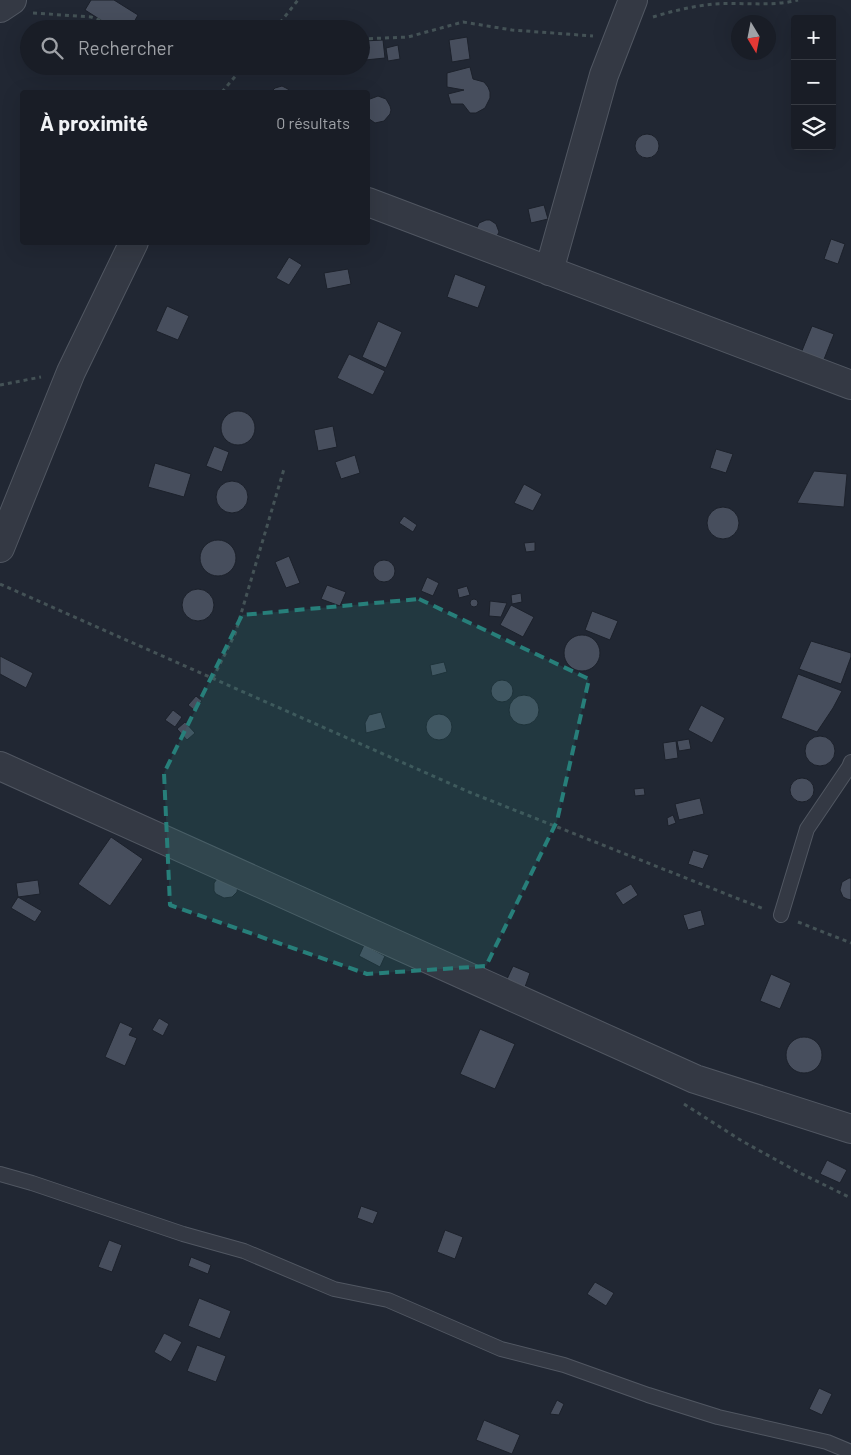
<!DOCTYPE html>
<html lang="fr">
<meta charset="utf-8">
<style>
body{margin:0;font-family:Barlow,sans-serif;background:#262a32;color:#f1f3f6}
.controls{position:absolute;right:15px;top:15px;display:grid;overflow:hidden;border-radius:5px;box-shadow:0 5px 20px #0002}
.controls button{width:45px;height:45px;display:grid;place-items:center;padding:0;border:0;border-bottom:1px solid #373b43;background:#191d26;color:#f1f3f6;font:25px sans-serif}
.compass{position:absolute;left:731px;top:15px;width:45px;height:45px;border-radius:50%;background:#191d26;box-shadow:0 5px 20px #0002;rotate:170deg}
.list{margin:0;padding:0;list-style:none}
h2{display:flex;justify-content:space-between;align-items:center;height:65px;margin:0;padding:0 20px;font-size:21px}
h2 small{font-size:16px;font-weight:400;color:#9fa2a7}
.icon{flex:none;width:28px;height:28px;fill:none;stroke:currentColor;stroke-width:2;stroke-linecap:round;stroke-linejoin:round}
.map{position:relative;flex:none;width:851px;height:1455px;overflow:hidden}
.search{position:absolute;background:#191d26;box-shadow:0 5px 20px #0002;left:20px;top:20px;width:350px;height:55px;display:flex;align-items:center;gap:12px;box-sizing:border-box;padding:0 18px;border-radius:28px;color:#9fa2a7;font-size:19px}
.panel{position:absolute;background:#191d26;box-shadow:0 5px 20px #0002;left:20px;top:90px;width:350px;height:155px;border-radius:5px}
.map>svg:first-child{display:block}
.building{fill:#474e5d;stroke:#1c212b}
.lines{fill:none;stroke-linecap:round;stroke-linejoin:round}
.lane-casing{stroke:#515762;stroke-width:16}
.street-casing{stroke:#515762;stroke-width:30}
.path{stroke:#445256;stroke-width:3;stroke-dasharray:4 4;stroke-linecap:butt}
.lane{stroke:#343944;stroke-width:14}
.street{stroke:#343944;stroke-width:28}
.marked{fill:#277f7a;fill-opacity:0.2;stroke:#277f7a;stroke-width:4;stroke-dasharray:10 6;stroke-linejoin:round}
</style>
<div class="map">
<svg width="851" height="1455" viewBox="0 0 851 1455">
<rect width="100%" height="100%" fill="#212733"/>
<path class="building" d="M 91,0 L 114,0 L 138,15 L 130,29 L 115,29 L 85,10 Z
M 467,37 L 470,59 L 452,62 L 449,40 Z
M 383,40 L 385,58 L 365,60 L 364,41 Z
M 398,45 L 400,59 L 388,61 L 386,48 Z
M 470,67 L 473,79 L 484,82 L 488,87 L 490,92 L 490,98 L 485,108 L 476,113 L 470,113 L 463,104 L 451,104 L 448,94 L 464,90 L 447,87 L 447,73 Z
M 282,86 L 288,89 L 290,92 L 271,92 L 275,88 Z
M 378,96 L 386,99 L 390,106 L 391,110 L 390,114 L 384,121 L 375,123 L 368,118 L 368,101 L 370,99 Z
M635 146a12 12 0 1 1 24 0a12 12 0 1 1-24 0Z
M 544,205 L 548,219 L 531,223 L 528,209 Z
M 486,220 L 490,220 L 496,224 L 499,232 L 496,238 L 476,230 L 479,223 Z
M 831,239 L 845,244 L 838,264 L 824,259 Z
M 289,257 L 302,265 L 289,285 L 276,278 Z
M 348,269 L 351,284 L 327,289 L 324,273 Z
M 455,274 L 486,286 L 478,308 L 447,297 Z
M 167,306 L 189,316 L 178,340 L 156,331 Z
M 378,321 L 402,332 L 386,368 L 362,357 Z
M 812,326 L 834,334 L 819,372 L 797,363 Z
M 349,354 L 385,371 L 373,395 L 337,378 Z
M221 428a17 17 0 1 1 34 0a17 17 0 1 1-34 0Z
M 333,426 L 337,447 L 318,451 L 314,430 Z
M 214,446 L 229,452 L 222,472 L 206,466 Z
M 716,449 L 733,454 L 726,473 L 710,468 Z
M 355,455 L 360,473 L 341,479 L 335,462 Z
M 155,463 L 191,474 L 184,497 L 148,487 Z
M 814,471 L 847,474 L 844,507 L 797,503 Z
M216 497a16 16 0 1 1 32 0a16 16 0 1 1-32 0Z
M 524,484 L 542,494 L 533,511 L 514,503 Z
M707 523a16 16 0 1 1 32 0a16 16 0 1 1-32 0Z
M 404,516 L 417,525 L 413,532 L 399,523 Z
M200 558a18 18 0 1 1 36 0a18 18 0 1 1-36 0Z
M 535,542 L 535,551 L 526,552 L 524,543 Z
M 289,556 L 300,583 L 286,588 L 275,562 Z
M373 571a11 11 0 1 1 22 0a11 11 0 1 1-22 0Z
M 427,577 L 439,583 L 433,596 L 421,591 Z
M 327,585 L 346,592 L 340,606 L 321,599 Z
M 467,586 L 470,595 L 459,598 L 457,589 Z
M182 605a16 16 0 1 1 32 0a16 16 0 1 1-32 0Z
M 521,593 L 522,602 L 512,604 L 511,595 Z
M470 603a4 4 0 1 1 8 0a4 4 0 1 1-8 0Z
M 490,601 L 507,603 L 501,617 L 489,616 Z
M 511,605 L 534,617 L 523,637 L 500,625 Z
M 592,611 L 618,621 L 610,640 L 585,630 Z
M564 653a18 18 0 1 1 36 0a18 18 0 1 1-36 0Z
M 811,641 L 851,653 L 851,657 L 841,684 L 799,669 Z
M 0,656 L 33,673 L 26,688 L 0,674 Z
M 444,662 L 447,672 L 432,676 L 430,665 Z
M 798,674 L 842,691 L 833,708 L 817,732 L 781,718 Z
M491 691a11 11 0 1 1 22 0a11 11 0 1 1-22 0Z
M509 710a15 15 0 1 1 30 0a15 15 0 1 1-30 0Z
M 196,696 L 202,701 L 194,710 L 188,705 Z
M 701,705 L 725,718 L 712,743 L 688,730 Z
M 173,710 L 182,717 L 175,727 L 165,720 Z
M 381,712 L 386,728 L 366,733 L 365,723 L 369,715 Z
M426 727a13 13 0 1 1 26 0a13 13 0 1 1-26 0Z
M 185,722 L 195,733 L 187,740 L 177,729 Z
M805 751a15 15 0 1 1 30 0a15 15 0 1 1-30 0Z
M 689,739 L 691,749 L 679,751 L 677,741 Z
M 676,741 L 678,758 L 665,760 L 663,743 Z
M790 790a12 12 0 1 1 24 0a12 12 0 1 1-24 0Z
M 644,788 L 645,795 L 635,796 L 634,789 Z
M 700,798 L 704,814 L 679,820 L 675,804 Z
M 673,815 L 676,823 L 668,826 L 667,818 Z
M 111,837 L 143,859 L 110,906 L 78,884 Z
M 693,850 L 709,855 L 703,869 L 688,864 Z
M 219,876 L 238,885 L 237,892 L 232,897 L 224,898 L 216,894 L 214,891 L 214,883 Z
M 849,878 L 851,878 L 851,900 L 847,899 L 843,897 L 840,890 L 842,882 Z
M 38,880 L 40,894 L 18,897 L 16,883 Z
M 631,884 L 638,895 L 623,905 L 615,893 Z
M 18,897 L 42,911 L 35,922 L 11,908 Z
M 701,910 L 705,925 L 688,930 L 683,915 Z
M 364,945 L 385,956 L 380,967 L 359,956 Z
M 513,966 L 530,973 L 525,987 L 507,979 Z
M 771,974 L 791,983 L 780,1009 L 760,1001 Z
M 159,1018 L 169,1024 L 163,1036 L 152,1030 Z
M 120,1022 L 133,1028 L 129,1035 L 137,1038 L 125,1066 L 105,1057 Z
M 480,1029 L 515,1044 L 495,1089 L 460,1074 Z
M786 1055a18 18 0 1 1 36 0a18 18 0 1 1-36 0Z
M 827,1160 L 847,1170 L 840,1183 L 820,1174 Z
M 361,1206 L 378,1212 L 373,1224 L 357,1218 Z
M 445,1230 L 463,1237 L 455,1259 L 437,1252 Z
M 109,1240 L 122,1245 L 112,1272 L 98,1267 Z
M 191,1257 L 211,1265 L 208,1274 L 188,1266 Z
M 595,1282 L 614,1293 L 606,1306 L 587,1294 Z
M 199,1298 L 231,1311 L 220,1339 L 188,1326 Z
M 164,1333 L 182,1342 L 171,1362 L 154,1352 Z
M 197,1345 L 226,1356 L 216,1382 L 187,1371 Z
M 819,1388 L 832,1394 L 822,1415 L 809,1409 Z
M 557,1400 L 564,1404 L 559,1415 L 550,1414 Z
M 484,1420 L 520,1435 L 512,1454 L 476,1440 Z"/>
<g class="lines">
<g class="lane-casing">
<path id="lane" d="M 781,915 L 807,829 L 849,767 L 851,762
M 0,1174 L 32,1183 L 183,1234 L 244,1251 L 334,1289 L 388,1300 L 501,1349 L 564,1365 L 648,1395 L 718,1417 L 827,1442 L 851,1452"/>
</g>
<g class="street-casing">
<path id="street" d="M 0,8 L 12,0
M 368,202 L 851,385
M 549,271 L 604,75 L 633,0
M 0,548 L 71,372 L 134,242
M 0,766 L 695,1079 L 851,1129"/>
</g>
<path class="path" d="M 33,13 L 91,17 L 124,29
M 653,17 C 672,11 694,6 714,4 C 742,2 771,7 798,0
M 275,29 L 298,0
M 361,39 L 408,37 L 463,22 L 512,30 L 593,36
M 222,92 L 244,66
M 0,385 L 41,377
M 0,584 L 469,792 L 764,909
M 213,678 L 235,634 L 284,469
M 798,922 L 851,943
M 684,1104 L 742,1141 L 798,1172 L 851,1198"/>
<use href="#lane" class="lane"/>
<use href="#street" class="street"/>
</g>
<path class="marked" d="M 419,599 L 589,679 L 557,821 L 486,966 L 367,974 L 170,905 L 164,773 L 242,615 Z"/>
</svg>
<div class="controls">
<button>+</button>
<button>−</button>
<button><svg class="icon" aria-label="layers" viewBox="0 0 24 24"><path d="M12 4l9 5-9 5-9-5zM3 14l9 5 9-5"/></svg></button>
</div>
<svg class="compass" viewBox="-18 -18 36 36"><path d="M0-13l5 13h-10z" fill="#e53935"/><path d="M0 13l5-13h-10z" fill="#9fa2a7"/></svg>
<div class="search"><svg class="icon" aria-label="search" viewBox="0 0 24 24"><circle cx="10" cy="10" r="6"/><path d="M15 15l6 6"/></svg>Rechercher</div>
<section class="panel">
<h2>À proximité<small>0 résultats</small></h2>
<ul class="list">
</ul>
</section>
</div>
